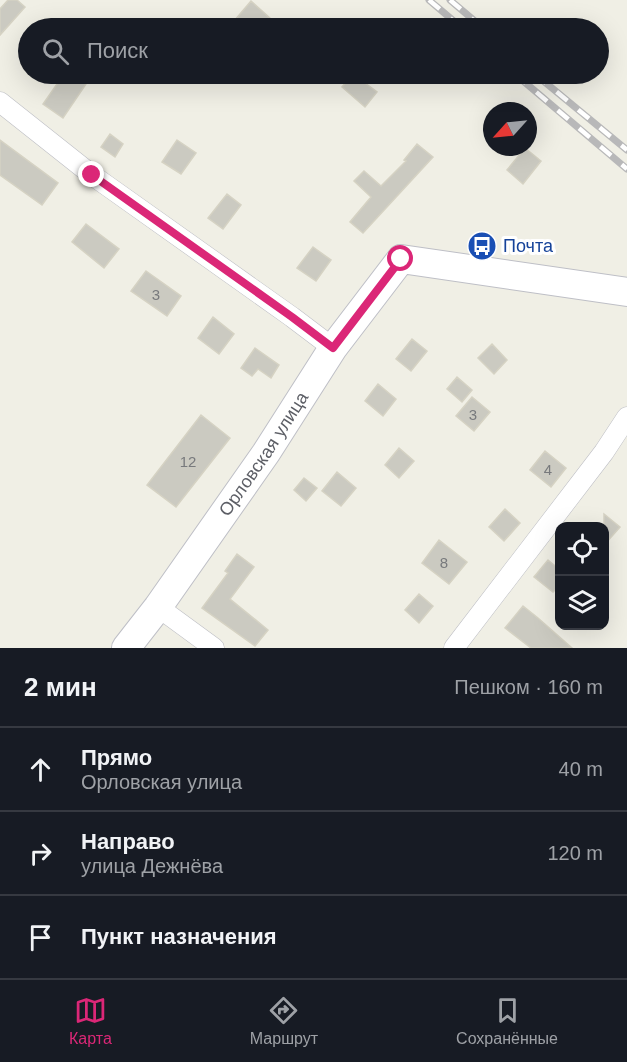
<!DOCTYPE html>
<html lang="ru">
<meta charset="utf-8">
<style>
body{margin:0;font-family:Helvetica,sans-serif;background:#242831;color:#f1f3f6}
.controls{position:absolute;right:18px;bottom:18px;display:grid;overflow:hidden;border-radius:12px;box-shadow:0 6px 24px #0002}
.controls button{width:54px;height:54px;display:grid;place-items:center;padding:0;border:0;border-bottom:2px solid #363941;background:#171b24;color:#f1f3f6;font:30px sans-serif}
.compass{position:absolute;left:483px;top:102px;width:54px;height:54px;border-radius:50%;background:#171b24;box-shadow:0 6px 24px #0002;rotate:243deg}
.stop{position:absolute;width:18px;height:18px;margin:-14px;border:4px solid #db2777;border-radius:50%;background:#fff}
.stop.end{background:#db2777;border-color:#fff;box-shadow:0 2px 6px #0008}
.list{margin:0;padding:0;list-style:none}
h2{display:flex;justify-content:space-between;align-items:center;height:78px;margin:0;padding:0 24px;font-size:26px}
h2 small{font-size:20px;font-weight:400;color:#9ea1a6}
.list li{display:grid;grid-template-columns:39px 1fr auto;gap:18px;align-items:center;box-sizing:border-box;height:84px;padding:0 24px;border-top:2px solid #363941}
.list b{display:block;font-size:22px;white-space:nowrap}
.list p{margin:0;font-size:20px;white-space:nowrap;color:#9ea1a6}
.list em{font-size:20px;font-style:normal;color:#9ea1a6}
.icon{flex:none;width:33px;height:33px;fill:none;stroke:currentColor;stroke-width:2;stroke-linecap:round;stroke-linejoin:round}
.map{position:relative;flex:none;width:627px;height:648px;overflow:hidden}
.search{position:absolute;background:#171b24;box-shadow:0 6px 24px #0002;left:18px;right:18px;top:18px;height:66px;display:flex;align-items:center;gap:15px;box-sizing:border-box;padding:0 21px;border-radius:33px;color:#9ea1a6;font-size:22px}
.sheet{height:330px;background:#171b24}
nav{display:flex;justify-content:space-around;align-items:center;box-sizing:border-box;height:84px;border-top:2px solid #363941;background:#171b24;font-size:16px;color:#9ea1a6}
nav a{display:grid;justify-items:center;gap:3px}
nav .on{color:#db2777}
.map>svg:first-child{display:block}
.building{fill:#cbcac1;stroke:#d5d2c3;stroke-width:1.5}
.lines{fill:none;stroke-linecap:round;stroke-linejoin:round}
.minor-casing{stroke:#bdbec4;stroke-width:21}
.secondary-casing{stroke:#bebfc6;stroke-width:30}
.minor{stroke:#fff;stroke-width:20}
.secondary{stroke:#fff;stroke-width:28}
.rail-casing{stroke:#b8b8b9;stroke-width:7}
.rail{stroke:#fff;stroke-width:4.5;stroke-dasharray:14;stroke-linecap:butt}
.route{stroke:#db2777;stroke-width:8}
.labels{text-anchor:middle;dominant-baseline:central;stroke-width:6;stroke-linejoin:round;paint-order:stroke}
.number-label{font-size:15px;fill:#787a7d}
.transit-label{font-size:18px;fill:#164399;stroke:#fff;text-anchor:start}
.street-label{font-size:18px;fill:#5d5f66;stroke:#fff}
</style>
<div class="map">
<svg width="627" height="648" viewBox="0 0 627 648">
<rect width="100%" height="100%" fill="#f0efe5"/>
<path class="building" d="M 8,0 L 17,0 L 25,7 L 0,35 L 0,9 Z
M 251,1 L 281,28 L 245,28 L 235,20 Z
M 64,74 L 71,74 L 86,84 L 63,118 L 43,104 Z
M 353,74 L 377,92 L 365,107 L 342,87 Z
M 110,134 L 123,144 L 115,157 L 101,147 Z
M 0,140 L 58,183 L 42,205 L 0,175 Z
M 177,140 L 196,153 L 181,174 L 162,162 Z
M 417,144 L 433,157 L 363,233 L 350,222 L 371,197 L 354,181 L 364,171 L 381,186 L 406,161 L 404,160 Z
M 525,148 L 541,161 L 523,184 L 507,170 Z
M 227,194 L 241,205 L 223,229 L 208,218 Z
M 86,224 L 119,249 L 104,268 L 72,242 Z
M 313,247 L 331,260 L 316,281 L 297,268 Z
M 146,271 L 181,296 L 167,316 L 131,291 Z
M 213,317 L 234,334 L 219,354 L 198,338 Z
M 412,339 L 427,351 L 411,371 L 396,359 Z
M 492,344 L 507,360 L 494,374 L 478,358 Z
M 255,348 L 279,365 L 271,378 L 258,369 L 252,376 L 241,368 Z
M 457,377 L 472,390 L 462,402 L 447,389 Z
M 378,384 L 396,399 L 383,416 L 365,401 Z
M 472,397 L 490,412 L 474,431 L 456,416 Z
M 201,415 L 230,438 L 176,507 L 147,485 Z
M 399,448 L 414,461 L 399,478 L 385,465 Z
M 545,451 L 566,468 L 551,487 L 530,470 Z
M 337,472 L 356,488 L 341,506 L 322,491 Z
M 304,478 L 317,488 L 306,501 L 294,490 Z
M 505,509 L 520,523 L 504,541 L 489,527 Z
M 604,514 L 620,527 L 604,545 Z
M 439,540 L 467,562 L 449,584 L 422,563 Z
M 237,554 L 254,567 L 230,599 L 268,630 L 255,646 L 202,608 L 228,573 L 225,571 Z
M 548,560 L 560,570 L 560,585 L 553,592 L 534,577 Z
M 419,594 L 433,606 L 419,623 L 405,610 Z
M 523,606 L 538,618 L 572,648 L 531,648 L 505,628 Z"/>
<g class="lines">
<g class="minor-casing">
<path id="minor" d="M 0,102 L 92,175 L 292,317 L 333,348
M 158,607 L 214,648
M 454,648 L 604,452 L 627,417"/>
</g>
<g class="secondary-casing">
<g id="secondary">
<path id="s1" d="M 126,648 L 158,607 L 266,453 L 333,348 L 401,259 L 627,292"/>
</g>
</g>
<use href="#minor" class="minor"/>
<use href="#secondary" class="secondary"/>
<g class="rail-casing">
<path id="rail" d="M 429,0 L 462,28
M 450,0 L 483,28
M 515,74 L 627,169
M 535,74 L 627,150"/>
</g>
<use href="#rail" class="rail"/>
</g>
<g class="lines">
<path class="route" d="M 92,175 L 292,317 L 333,348 L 401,259"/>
</g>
<defs>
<g id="bus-disc" transform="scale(1.5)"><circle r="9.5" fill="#1a4fb4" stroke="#fff"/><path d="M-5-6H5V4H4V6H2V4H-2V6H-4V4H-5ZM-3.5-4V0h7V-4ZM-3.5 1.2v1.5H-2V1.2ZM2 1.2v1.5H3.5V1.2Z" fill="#fff"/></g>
</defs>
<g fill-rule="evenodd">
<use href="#bus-disc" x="482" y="246"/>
</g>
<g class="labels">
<g class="number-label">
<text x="156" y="294">3</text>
<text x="473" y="414">3</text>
<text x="188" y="461">12</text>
<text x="548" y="469">4</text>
<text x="444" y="562">8</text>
</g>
<g class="transit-label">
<text x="503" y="246">Почта</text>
</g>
<g class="street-label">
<text stroke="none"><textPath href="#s1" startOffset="238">Орловская улица</textPath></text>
</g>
</g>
</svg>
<div class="controls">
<button><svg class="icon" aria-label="locate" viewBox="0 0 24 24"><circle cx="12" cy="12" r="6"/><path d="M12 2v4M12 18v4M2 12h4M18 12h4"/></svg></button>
<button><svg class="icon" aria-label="layers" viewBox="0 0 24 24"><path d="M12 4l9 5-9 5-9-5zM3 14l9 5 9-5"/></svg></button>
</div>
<svg class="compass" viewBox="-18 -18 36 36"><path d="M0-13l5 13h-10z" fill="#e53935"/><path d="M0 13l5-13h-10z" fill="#9ea1a6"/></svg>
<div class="stop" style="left:401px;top:259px"></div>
<div class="stop end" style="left:92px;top:175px"></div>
<div class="search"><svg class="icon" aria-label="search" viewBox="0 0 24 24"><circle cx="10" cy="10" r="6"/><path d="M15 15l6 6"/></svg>Поиск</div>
</div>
<section class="sheet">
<h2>2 мин<small>Пешком · 160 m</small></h2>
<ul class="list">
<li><svg class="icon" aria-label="ahead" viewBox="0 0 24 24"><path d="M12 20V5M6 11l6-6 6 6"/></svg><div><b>Прямо</b><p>Орловская улица</p></div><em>40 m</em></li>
<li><svg class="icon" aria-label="right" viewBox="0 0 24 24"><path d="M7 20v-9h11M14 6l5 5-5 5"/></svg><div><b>Направо</b><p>улица Дежнёва</p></div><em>120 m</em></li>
<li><svg class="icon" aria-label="arrive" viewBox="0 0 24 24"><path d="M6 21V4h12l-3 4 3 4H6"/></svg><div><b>Пункт назначения</b></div></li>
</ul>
</section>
<nav>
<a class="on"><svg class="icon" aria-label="map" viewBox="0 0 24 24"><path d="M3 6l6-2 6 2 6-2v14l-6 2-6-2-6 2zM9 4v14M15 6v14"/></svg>Карта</a>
<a><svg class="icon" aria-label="directions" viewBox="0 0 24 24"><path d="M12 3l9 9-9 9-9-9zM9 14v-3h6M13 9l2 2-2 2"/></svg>Маршрут</a>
<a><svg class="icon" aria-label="saved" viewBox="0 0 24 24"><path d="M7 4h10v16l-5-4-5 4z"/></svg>Сохранённые</a>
</nav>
